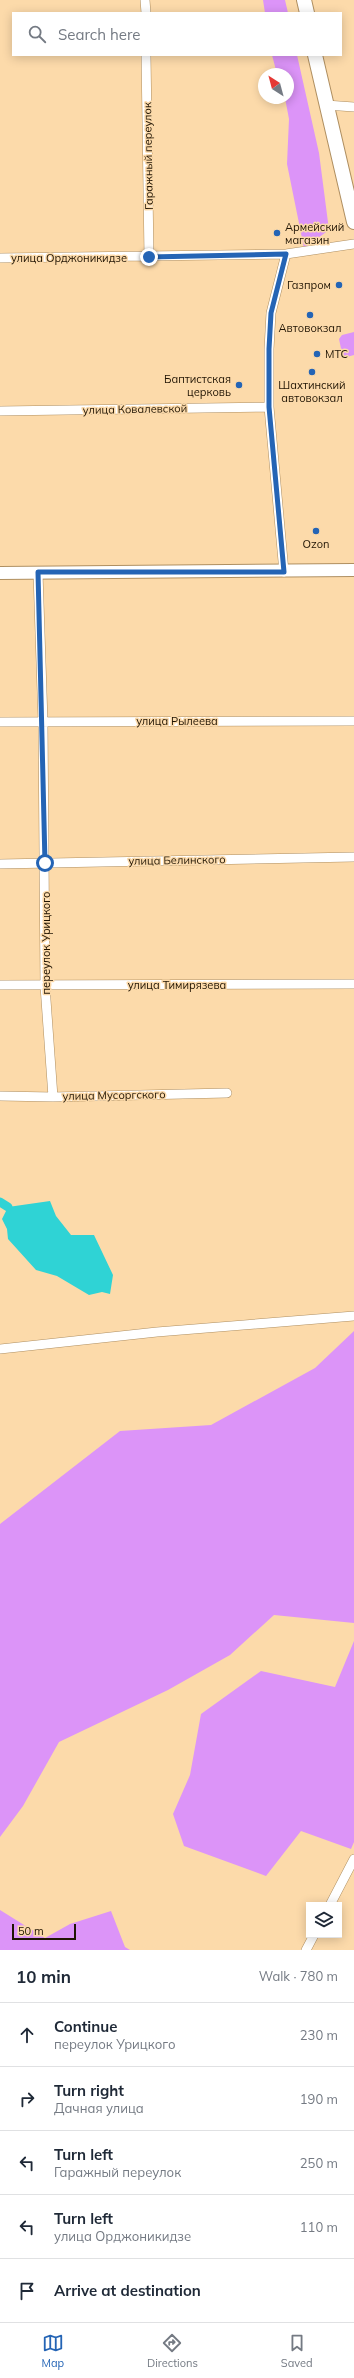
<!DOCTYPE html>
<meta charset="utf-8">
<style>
body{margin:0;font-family:Mulish,sans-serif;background:#f6f6f7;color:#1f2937}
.controls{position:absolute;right:12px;bottom:12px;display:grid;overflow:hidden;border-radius:0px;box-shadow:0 2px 10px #0003}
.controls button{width:36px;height:36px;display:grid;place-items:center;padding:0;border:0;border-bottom:1px solid #e0e1e3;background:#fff;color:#1f2937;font:20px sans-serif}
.compass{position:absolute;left:258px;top:68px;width:36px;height:36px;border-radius:50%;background:#fff;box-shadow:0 2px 10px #0003;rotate:324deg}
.scale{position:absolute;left:12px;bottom:10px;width:64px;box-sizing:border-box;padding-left:4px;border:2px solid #201403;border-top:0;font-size:11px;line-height:14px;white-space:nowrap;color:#201403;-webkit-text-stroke:3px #fcdaaa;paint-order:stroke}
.stop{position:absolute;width:12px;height:12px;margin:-9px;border:3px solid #2464b5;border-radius:50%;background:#fff}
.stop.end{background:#2464b5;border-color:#fff;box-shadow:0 1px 4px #0008}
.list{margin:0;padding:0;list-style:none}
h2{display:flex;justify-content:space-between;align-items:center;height:52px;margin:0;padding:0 16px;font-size:17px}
h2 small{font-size:13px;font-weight:400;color:#747a83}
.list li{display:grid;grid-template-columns:26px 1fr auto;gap:12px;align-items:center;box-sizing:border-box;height:64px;padding:0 16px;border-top:1px solid #e0e1e3}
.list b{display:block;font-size:15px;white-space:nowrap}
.list p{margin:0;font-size:13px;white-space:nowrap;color:#747a83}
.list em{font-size:13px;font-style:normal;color:#747a83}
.icon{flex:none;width:22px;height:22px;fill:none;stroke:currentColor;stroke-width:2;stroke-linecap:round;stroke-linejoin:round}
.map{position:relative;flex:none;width:354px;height:1950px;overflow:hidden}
.search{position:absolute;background:#fff;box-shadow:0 2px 10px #0003;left:12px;right:12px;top:12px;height:44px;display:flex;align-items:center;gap:10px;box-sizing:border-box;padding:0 14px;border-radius:0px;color:#747a83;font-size:15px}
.sheet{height:372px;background:#fff}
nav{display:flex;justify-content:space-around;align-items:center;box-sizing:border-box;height:56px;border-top:1px solid #e0e1e3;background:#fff;font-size:11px;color:#747a83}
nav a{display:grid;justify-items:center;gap:2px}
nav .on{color:#2464b5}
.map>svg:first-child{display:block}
.green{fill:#dc94f8}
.water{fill:#2fd3d5}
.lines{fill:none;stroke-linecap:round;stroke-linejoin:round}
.canal{stroke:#2fd3d5;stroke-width:9}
.street-casing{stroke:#af8f61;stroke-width:10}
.secondary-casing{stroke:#af8f61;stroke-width:14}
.primary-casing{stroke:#af8f61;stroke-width:16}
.street{stroke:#fff;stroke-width:9}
.secondary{stroke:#fff;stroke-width:12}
.primary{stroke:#fff;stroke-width:14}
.route{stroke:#2464b5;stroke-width:5}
.poi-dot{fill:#2464b5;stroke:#fcdaaa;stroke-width:1.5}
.labels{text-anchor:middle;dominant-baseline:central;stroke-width:3;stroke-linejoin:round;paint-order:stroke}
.street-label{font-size:11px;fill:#201403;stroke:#fcdaaa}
.poi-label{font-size:11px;fill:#201403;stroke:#fcdaaa}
</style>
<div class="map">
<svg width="354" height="1950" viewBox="0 0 354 1950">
<rect width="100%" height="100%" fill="#fcdaaa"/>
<path class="green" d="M 263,0 L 285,0 L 288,13 L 265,13 Z
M 272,55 L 297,55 L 319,153 L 329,230 L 304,248 L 287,164 L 289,119 L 285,98 L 288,98 L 288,74 L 277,74 Z
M 354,332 L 354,355 L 343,358 L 339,339 L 342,335 Z
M 354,1331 L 354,1623 L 274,1615 L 230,1655 L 168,1690 L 59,1742 L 23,1806 L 0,1837 L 0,1524 L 120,1431 L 211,1425 L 315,1368 Z
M 354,1641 L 354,1842 L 351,1849 L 301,1831 L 266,1876 L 184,1846 L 173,1814 L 190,1775 L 201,1714 L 261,1671 L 335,1687 Z
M 0,1910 L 45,1938 L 70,1924 L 111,1911 L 125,1947 L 130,1950 L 0,1950 Z"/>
<path class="water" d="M 50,1201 L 56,1216 L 71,1235 L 94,1235 L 113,1275 L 110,1294 L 102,1292 L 89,1295 L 57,1276 L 36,1270 L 8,1239 L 7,1229 L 2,1219 L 8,1207 Z"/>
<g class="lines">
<path class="canal" d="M 0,1202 L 8,1207"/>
<g class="street-casing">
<path id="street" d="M 145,0 L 146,13
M 146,55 L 149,257
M 326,105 L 354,107
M 0,258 L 286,254 L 354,244
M 0,411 L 269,407
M 284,572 L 269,407 L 269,349 L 271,313 L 286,254
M 38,573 L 43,722 L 45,986 L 53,1097
M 0,722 L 354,721
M 0,864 L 354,857
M 0,985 L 354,984
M 0,1096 L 53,1097 L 227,1093
M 0,1349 L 157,1332 L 354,1316
M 330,1905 L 354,1859
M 306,1950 L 314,1935"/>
</g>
<g class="secondary-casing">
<path id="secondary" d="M 0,573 L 354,570"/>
</g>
<g class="primary-casing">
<path id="primary" d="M 304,0 L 307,13
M 315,55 L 354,222"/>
</g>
<use href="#street" class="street"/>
<use href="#secondary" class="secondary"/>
<use href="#primary" class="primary"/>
</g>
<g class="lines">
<path class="route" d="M 45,863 L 38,572 L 284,572 L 269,407 L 269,349 L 271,313 L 286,254 L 149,257"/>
</g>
<g class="poi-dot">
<circle cx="277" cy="233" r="4"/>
<circle cx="339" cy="285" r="4"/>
<circle cx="310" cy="315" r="4"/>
<circle cx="317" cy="354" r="4"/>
<circle cx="312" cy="372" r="4"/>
<circle cx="239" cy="385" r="4"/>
<circle cx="316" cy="531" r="4"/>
</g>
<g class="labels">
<g class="street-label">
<text transform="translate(148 156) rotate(-91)">Гаражный переулок</text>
<text x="69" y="258">улица Орджоникидзе</text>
<text transform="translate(135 409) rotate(-1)">улица Ковалевской</text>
<text x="177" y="721">улица Рылеева</text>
<text transform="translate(177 860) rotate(-1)">улица Белинского</text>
<text transform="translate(46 943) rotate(-90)">переулок Урицкого</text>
<text x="177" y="985">улица Тимирязева</text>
<text transform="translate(114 1095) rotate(-1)">улица Мусоргского</text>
</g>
<g class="poi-label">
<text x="285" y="227" text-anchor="start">Армейский<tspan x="285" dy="13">магазин</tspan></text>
<text x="331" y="285" text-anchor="end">Газпром</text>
<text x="310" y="328">Автовокзал</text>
<text x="325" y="354" text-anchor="start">МТС</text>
<text x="231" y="379" text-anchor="end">Баптистская<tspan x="231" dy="13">церковь</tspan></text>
<text x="312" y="385">Шахтинский<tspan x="312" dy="13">автовокзал</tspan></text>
<text x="316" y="544">Ozon</text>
</g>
</g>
</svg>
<div class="controls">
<button><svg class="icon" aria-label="layers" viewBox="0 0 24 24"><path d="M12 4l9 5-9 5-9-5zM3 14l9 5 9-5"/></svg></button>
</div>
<svg class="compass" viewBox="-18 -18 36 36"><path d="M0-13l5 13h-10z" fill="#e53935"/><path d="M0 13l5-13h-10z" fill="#747a83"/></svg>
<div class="scale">50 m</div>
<div class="stop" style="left:45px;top:863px"></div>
<div class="stop end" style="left:149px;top:257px"></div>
<div class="search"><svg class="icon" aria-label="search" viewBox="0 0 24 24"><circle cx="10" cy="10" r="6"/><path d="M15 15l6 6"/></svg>Search here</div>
</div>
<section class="sheet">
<h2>10 min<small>Walk · 780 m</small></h2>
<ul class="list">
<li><svg class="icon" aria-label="ahead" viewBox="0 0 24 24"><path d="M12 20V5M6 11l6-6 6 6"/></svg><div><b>Continue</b><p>переулок Урицкого</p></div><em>230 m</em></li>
<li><svg class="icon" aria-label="right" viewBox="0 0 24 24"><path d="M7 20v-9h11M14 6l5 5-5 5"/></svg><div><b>Turn right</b><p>Дачная улица</p></div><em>190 m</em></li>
<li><svg class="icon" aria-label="left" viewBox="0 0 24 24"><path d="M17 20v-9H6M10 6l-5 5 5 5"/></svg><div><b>Turn left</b><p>Гаражный переулок</p></div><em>250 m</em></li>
<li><svg class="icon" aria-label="left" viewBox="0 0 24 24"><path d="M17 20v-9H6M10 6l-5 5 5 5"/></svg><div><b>Turn left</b><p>улица Орджоникидзе</p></div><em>110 m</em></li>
<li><svg class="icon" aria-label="arrive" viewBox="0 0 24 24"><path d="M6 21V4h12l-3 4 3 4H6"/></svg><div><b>Arrive at destination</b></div></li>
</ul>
</section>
<nav>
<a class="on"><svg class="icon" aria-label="map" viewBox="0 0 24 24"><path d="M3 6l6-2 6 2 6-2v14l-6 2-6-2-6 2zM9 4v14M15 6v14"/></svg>Map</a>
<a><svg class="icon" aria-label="directions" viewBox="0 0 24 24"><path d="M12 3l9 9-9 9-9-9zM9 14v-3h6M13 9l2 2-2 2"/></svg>Directions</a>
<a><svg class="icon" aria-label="saved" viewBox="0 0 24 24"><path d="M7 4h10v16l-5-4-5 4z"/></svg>Saved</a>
</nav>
